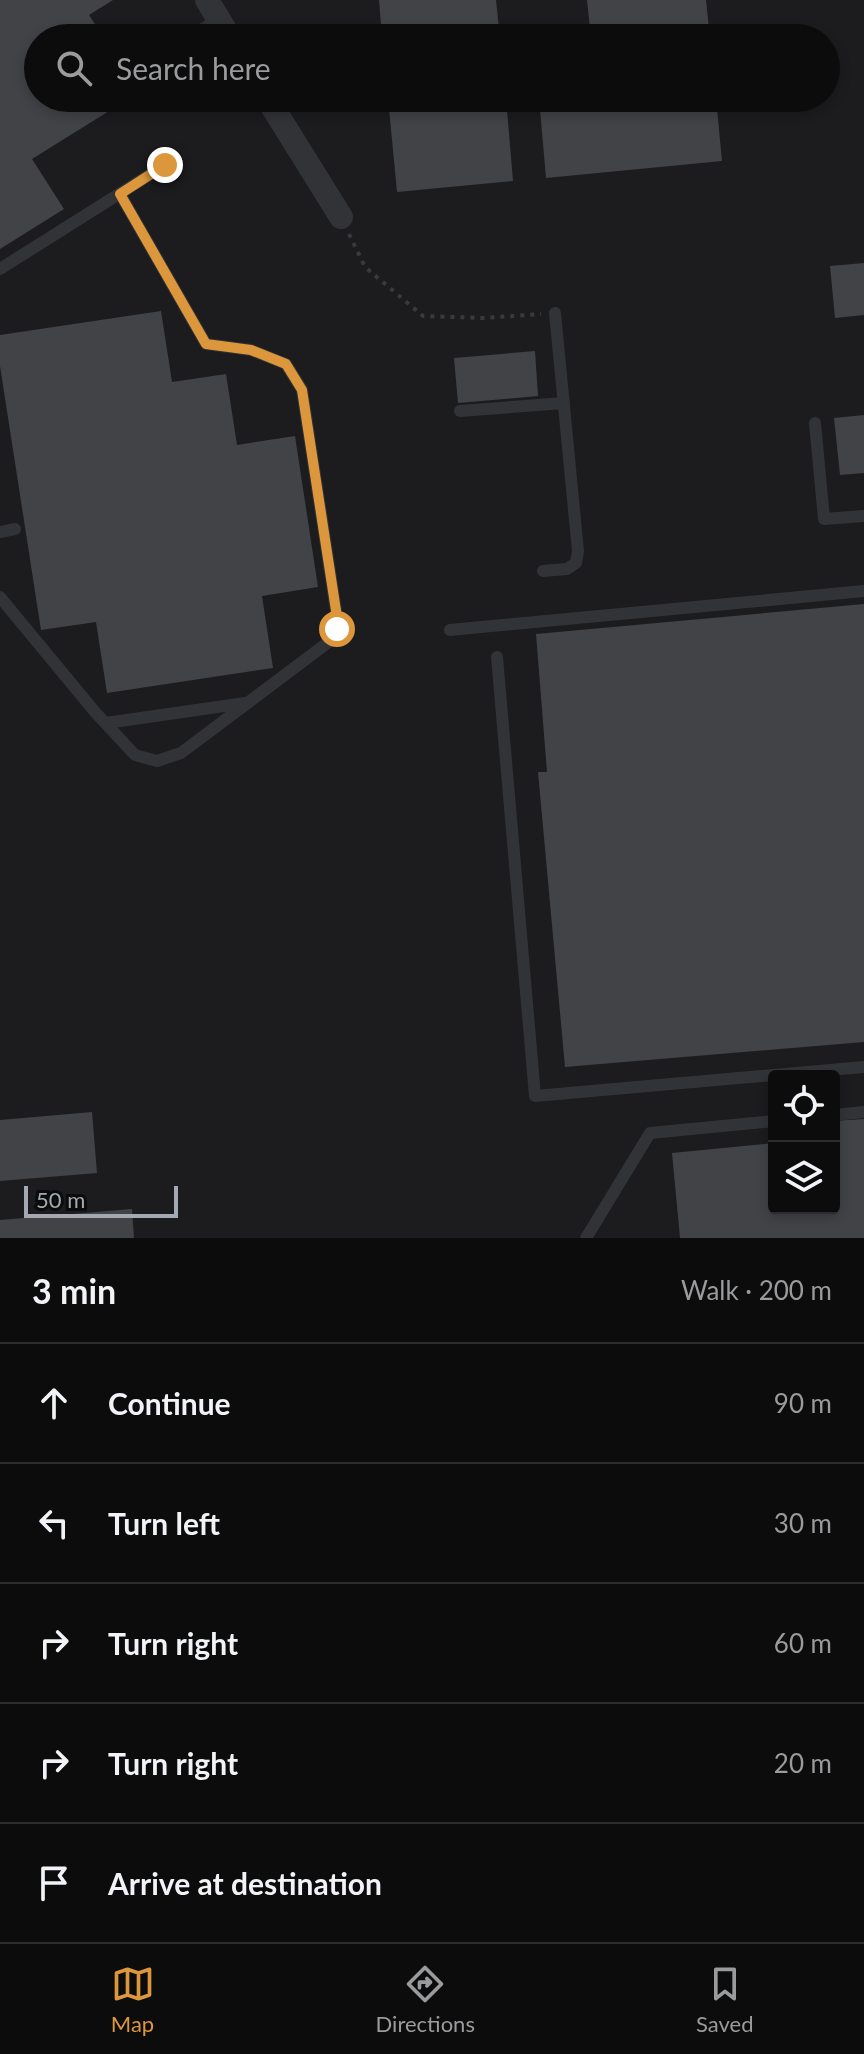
<!DOCTYPE html>
<meta charset="utf-8">
<style>
body{margin:0;font-family:Lato,sans-serif;background:#1a1a1b;color:#f1f3f6}
.controls{position:absolute;right:24px;bottom:24px;display:grid;overflow:hidden;border-radius:8px;box-shadow:0 4px 12px #0003}
.controls button{width:72px;height:72px;display:grid;place-items:center;padding:0;border:0;border-bottom:2px solid #2c2c2e;background:#0c0c0d;color:#f1f3f6;font:40px sans-serif}
.scale{position:absolute;left:24px;bottom:20px;width:154px;box-sizing:border-box;padding-left:8px;border:4px solid #a3a8b1;border-top:0;font-size:22px;line-height:28px;white-space:nowrap;color:#a3a8b1;-webkit-text-stroke:6px #0b0b0c;paint-order:stroke}
.stop{position:absolute;width:24px;height:24px;margin:-18px;border:6px solid #dc973d;border-radius:50%;background:#fff}
.stop.end{background:#dc973d;border-color:#fff;box-shadow:0 2px 8px #0008}
.list{margin:0;padding:0;list-style:none}
h2{display:flex;justify-content:space-between;align-items:center;height:104px;margin:0;padding:0 32px;font-size:34px}
h2 small{font-size:26px;font-weight:400;color:#9a9b9d}
.list li{display:grid;grid-template-columns:52px 1fr auto;gap:24px;align-items:center;box-sizing:border-box;height:120px;padding:0 32px;border-top:2px solid #2c2c2e}
.list b{display:block;font-size:30px;white-space:nowrap}
.list em{font-size:26px;font-style:normal;color:#9a9b9d}
.icon{flex:none;width:44px;height:44px;fill:none;stroke:currentColor;stroke-width:2;stroke-linecap:round;stroke-linejoin:round}
.map{position:relative;flex:none;width:864px;height:1238px;overflow:hidden}
.search{position:absolute;background:#0c0c0d;box-shadow:0 4px 12px #0003;left:24px;right:24px;top:24px;height:88px;display:flex;align-items:center;gap:20px;box-sizing:border-box;padding:0 28px;border-radius:44px;color:#9a9b9d;font-size:30px}
.sheet{height:704px;background:#0c0c0d}
nav{display:flex;justify-content:space-around;align-items:center;box-sizing:border-box;height:112px;border-top:2px solid #2c2c2e;background:#0c0c0d;font-size:22px;color:#9a9b9d}
nav a{display:grid;justify-items:center;gap:4px}
nav .on{color:#dc973d}
.map>svg:first-child{display:block}
.built{fill:#1c1c1e;fill-rule:evenodd}
.building{fill:#424347}
.lines{fill:none;stroke-linecap:round;stroke-linejoin:round}
.path{stroke:#383a3d;stroke-width:4;stroke-dasharray:4 6;stroke-linecap:butt}
.lane{stroke:#323336;stroke-width:12}
.street{stroke:#323336;stroke-width:24}
.route{stroke:#dc973d;stroke-width:10}
</style>
<div class="map">
<svg width="864" height="1238" viewBox="0 0 864 1238">
<rect width="100%" height="100%" fill="#101011"/>
<path class="built" d="M 0,0 L 864,0 L 864,1238 L 0,1238 ZM 38,38 L 826,38 L 826,98 L 38,98 ZM 774,1076 L 834,1076 L 834,1208 L 774,1208 Z"/>
<path class="building" d="M 0,0 L 113,0 L 89,15 L 104,38 L 38,38 L 38,98 L 130,98 L 32,159 L 64,209 L 0,249 Z
M 379,0 L 496,0 L 500,38 L 382,38 Z
M 587,0 L 706,0 L 710,38 L 591,38 Z
M 388,98 L 506,98 L 513,181 L 397,192 Z
M 539,98 L 716,98 L 722,161 L 546,178 Z
M 864,263 L 864,315 L 835,318 L 830,266 Z
M 161,311 L 172,382 L 226,374 L 237,445 L 295,436 L 318,587 L 262,596 L 273,668 L 107,693 L 96,622 L 41,630 L 0,366 L 0,335 Z
M 535,351 L 538,396 L 458,403 L 454,358 Z
M 864,415 L 864,473 L 840,475 L 834,418 Z
M 864,604 L 864,1042 L 565,1067 L 538,772 L 547,772 L 536,634 Z
M 92,1112 L 97,1173 L 0,1181 L 0,1120 Z
M 864,1119 L 864,1238 L 680,1238 L 672,1153 L 774,1143 L 774,1208 L 834,1208 L 834,1121 Z
M 132,1209 L 134,1238 L 0,1238 L 0,1220 Z"/>
<g class="lines">
<path class="path" d="M 349,234 L 365,267 L 423,316 L 484,318 L 541,314"/>
<path class="lane" d="M 189,38 L 218,19
M 0,269 L 165,165
M 460,411 L 564,403
M 815,423 L 824,519 L 864,516
M 0,532 L 15,529
M 543,571 L 567,569 L 576,563 L 578,551 L 555,313
M 0,597 L 95,712 L 135,755 L 157,761 L 181,753 L 330,641 L 337,629 L 337,617 L 302,390 L 286,364 L 251,350 L 206,344 L 120,194
M 450,630 L 864,591
M 497,657 L 535,1096 L 864,1067
M 106,723 L 245,703
M 834,1115 L 864,1112
M 586,1238 L 650,1133 L 774,1121"/>
<path class="street" d="M 207,0 L 230,38
M 267,98 L 341,217"/>
</g>
<g class="lines">
<path class="route" d="M 165,165 L 120,194 L 206,344 L 251,350 L 286,364 L 302,390 L 337,617 L 337,629"/>
</g>
</svg>
<div class="controls">
<button><svg class="icon" aria-label="locate" viewBox="0 0 24 24"><circle cx="12" cy="12" r="6"/><path d="M12 2v4M12 18v4M2 12h4M18 12h4"/></svg></button>
<button><svg class="icon" aria-label="layers" viewBox="0 0 24 24"><path d="M12 4l9 5-9 5-9-5zM3 14l9 5 9-5"/></svg></button>
</div>
<div class="scale">50 m</div>
<div class="stop" style="left:337px;top:629px"></div>
<div class="stop end" style="left:165px;top:165px"></div>
<div class="search"><svg class="icon" aria-label="search" viewBox="0 0 24 24"><circle cx="10" cy="10" r="6"/><path d="M15 15l6 6"/></svg>Search here</div>
</div>
<section class="sheet">
<h2>3 min<small>Walk · 200 m</small></h2>
<ul class="list">
<li><svg class="icon" aria-label="ahead" viewBox="0 0 24 24"><path d="M12 20V5M6 11l6-6 6 6"/></svg><div><b>Continue</b></div><em>90 m</em></li>
<li><svg class="icon" aria-label="left" viewBox="0 0 24 24"><path d="M17 20v-9H6M10 6l-5 5 5 5"/></svg><div><b>Turn left</b></div><em>30 m</em></li>
<li><svg class="icon" aria-label="right" viewBox="0 0 24 24"><path d="M7 20v-9h11M14 6l5 5-5 5"/></svg><div><b>Turn right</b></div><em>60 m</em></li>
<li><svg class="icon" aria-label="right" viewBox="0 0 24 24"><path d="M7 20v-9h11M14 6l5 5-5 5"/></svg><div><b>Turn right</b></div><em>20 m</em></li>
<li><svg class="icon" aria-label="arrive" viewBox="0 0 24 24"><path d="M6 21V4h12l-3 4 3 4H6"/></svg><div><b>Arrive at destination</b></div></li>
</ul>
</section>
<nav>
<a class="on"><svg class="icon" aria-label="map" viewBox="0 0 24 24"><path d="M3 6l6-2 6 2 6-2v14l-6 2-6-2-6 2zM9 4v14M15 6v14"/></svg>Map</a>
<a><svg class="icon" aria-label="directions" viewBox="0 0 24 24"><path d="M12 3l9 9-9 9-9-9zM9 14v-3h6M13 9l2 2-2 2"/></svg>Directions</a>
<a><svg class="icon" aria-label="saved" viewBox="0 0 24 24"><path d="M7 4h10v16l-5-4-5 4z"/></svg>Saved</a>
</nav>
